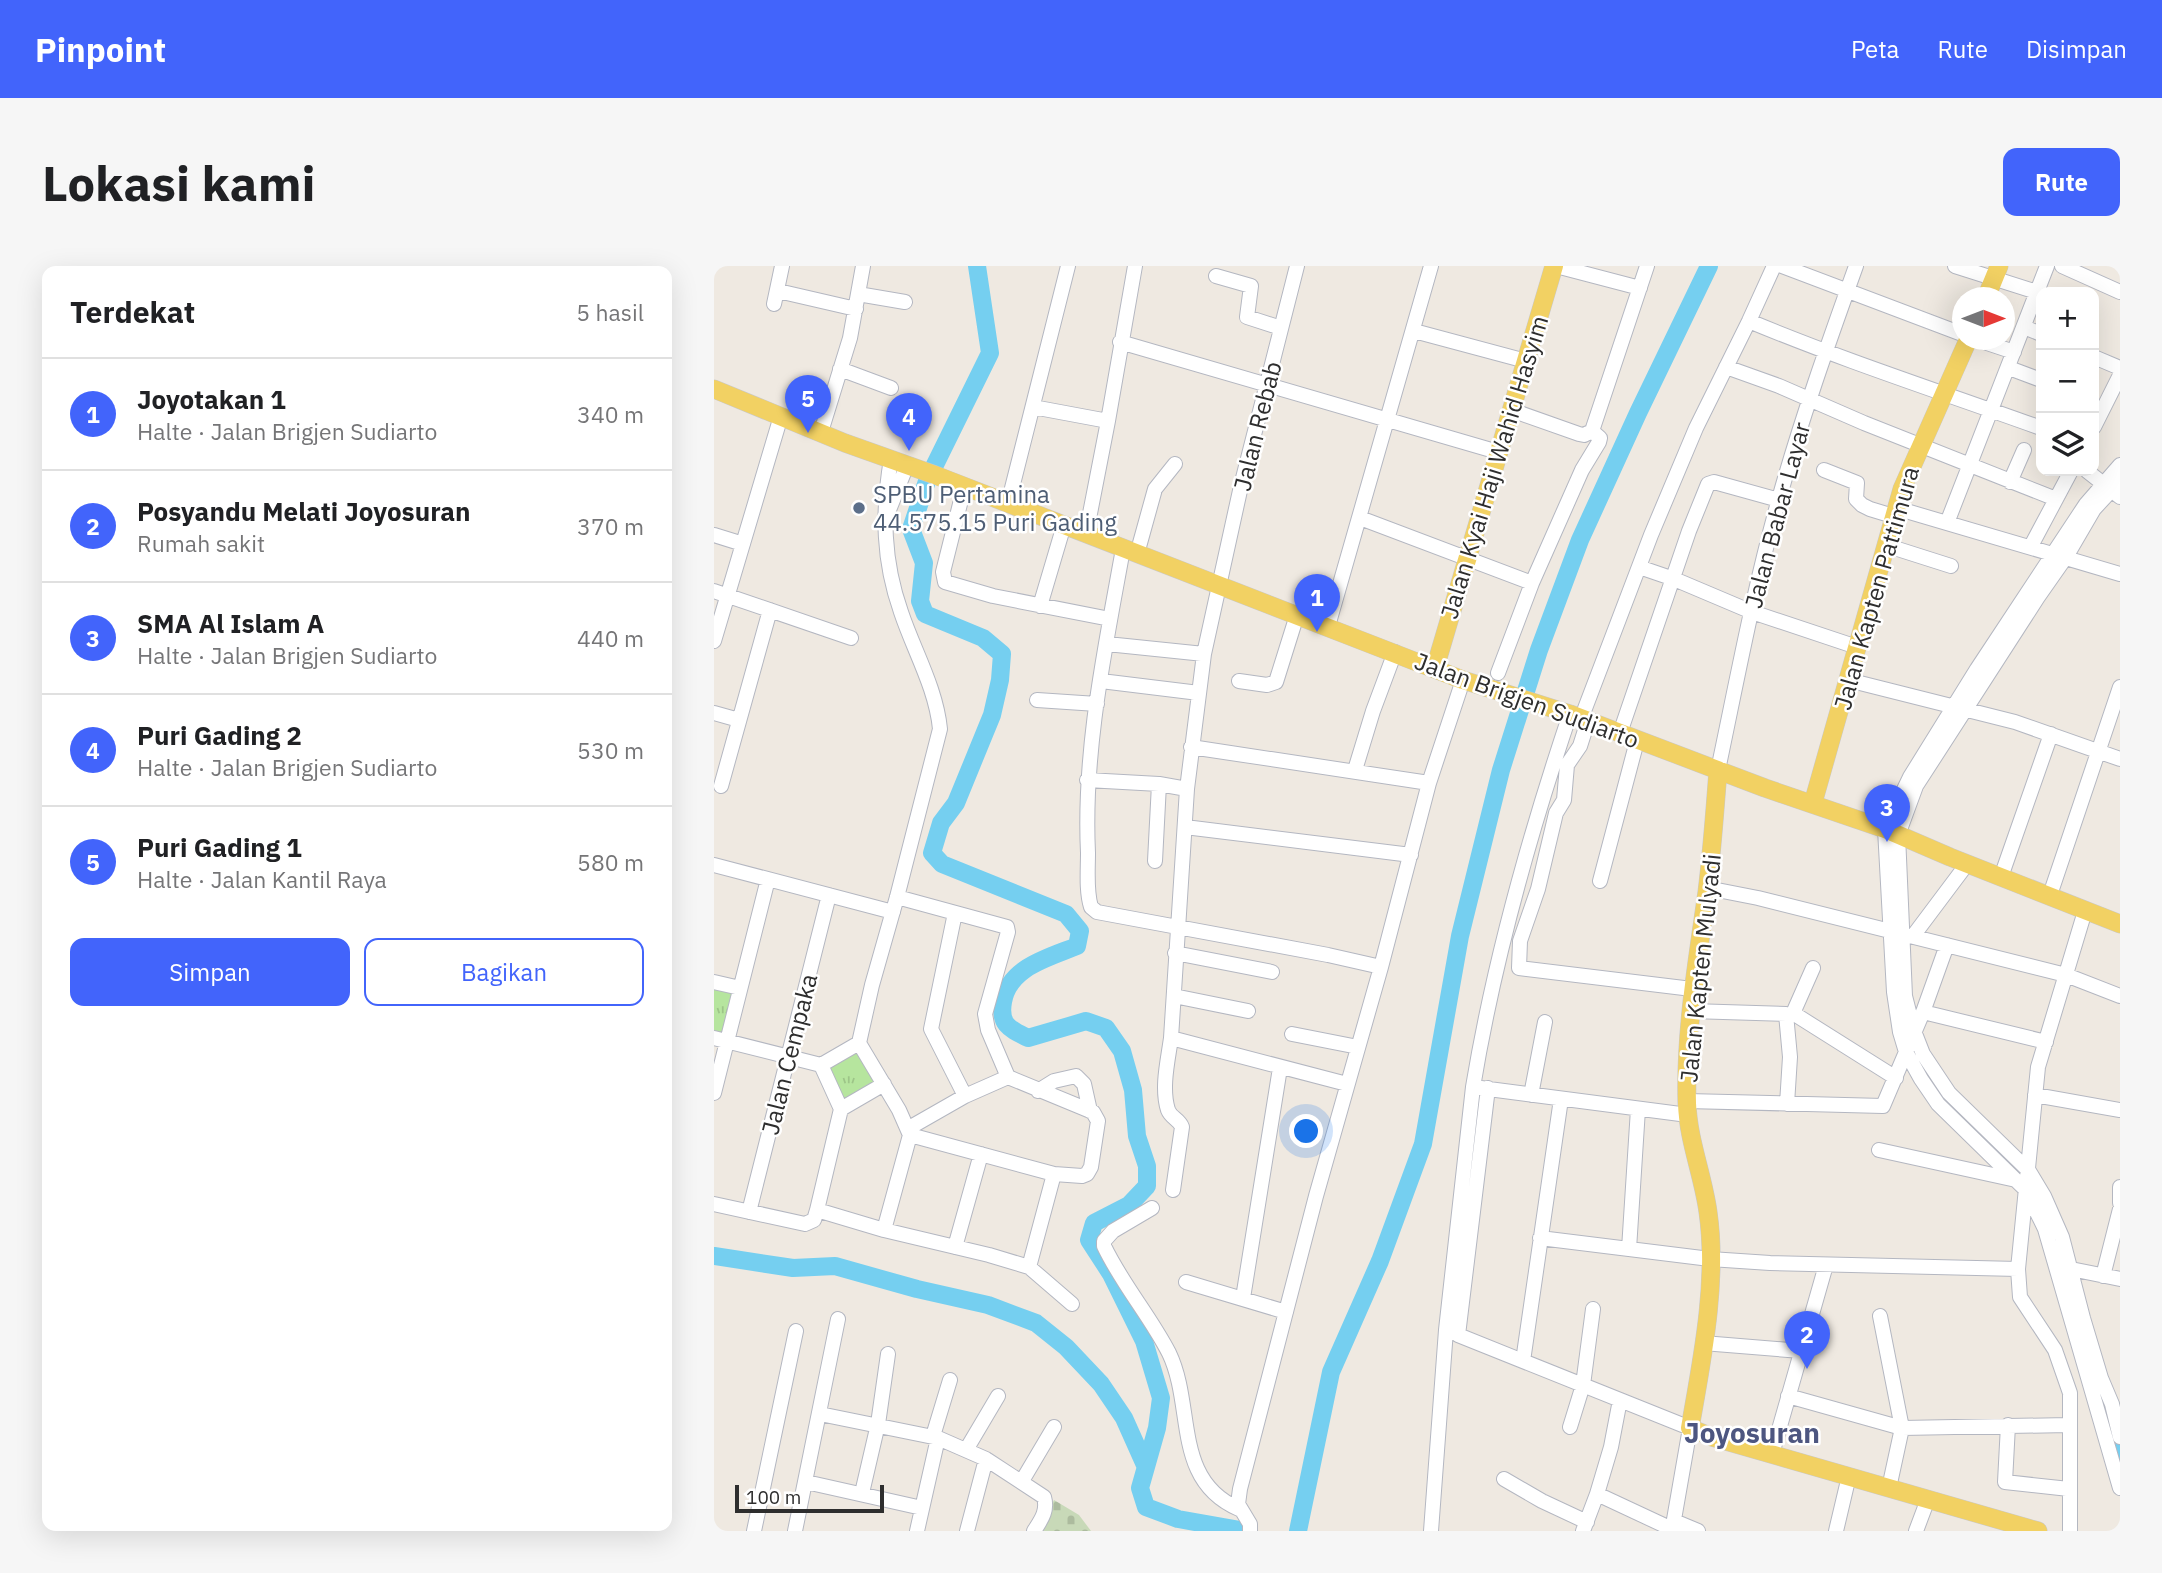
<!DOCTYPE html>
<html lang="id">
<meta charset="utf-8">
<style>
body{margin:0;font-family:"IBM Plex Sans",sans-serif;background:#f6f6f6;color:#202124}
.controls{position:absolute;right:21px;top:21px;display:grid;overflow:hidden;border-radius:14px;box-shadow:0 7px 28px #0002}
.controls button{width:63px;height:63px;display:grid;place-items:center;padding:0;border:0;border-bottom:2px solid #e0e0e0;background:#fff;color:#202124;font:35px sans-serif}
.compass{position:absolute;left:1238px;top:21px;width:63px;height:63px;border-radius:50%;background:#fff;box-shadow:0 7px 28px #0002;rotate:90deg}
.scale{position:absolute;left:21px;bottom:18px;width:149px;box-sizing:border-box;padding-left:7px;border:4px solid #2e2e2e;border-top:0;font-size:19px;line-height:24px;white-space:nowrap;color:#2e2e2e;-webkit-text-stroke:5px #fff;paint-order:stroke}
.you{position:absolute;left:593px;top:866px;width:24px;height:24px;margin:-18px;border:5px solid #fff;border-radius:50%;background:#1a73e8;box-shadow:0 0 0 10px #1a73e833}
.badge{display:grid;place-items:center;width:46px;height:46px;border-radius:50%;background:#4264fb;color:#fff;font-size:23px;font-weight:700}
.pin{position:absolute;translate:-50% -58px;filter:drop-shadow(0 2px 4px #0008)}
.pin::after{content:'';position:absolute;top:37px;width:24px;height:21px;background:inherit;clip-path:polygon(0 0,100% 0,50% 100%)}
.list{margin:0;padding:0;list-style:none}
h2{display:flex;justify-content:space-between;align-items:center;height:91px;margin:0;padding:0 28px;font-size:30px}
h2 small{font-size:23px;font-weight:400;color:#757577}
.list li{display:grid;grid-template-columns:46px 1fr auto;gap:21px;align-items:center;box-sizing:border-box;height:112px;padding:0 28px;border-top:2px solid #e0e0e0}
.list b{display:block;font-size:26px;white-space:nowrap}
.list p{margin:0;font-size:23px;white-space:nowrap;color:#757577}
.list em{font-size:23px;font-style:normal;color:#757577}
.actions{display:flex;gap:14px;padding:21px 28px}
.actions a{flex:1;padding:16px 0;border:2px solid #4264fb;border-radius:14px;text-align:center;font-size:24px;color:#4264fb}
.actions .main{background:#4264fb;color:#fff}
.icon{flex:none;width:38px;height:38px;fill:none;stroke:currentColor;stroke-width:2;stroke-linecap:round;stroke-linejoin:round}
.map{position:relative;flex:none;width:1406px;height:1265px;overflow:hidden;border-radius:14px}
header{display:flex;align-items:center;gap:42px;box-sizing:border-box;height:98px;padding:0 35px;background:#4264fb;color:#fff}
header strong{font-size:33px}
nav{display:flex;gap:38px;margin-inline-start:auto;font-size:24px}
.intro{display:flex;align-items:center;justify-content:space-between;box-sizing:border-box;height:168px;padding:0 42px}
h1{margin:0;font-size:49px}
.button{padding:18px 32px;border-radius:14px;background:#4264fb;color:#fff;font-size:24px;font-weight:700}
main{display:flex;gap:42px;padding:0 42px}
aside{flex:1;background:#fff;border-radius:14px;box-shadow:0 7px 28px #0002}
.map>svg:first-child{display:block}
.grass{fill:url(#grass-tufts)}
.cemetery{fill:url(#cemetery-stones)}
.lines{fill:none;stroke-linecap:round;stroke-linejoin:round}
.canal{stroke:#75cff0;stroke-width:10}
.river{stroke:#75cff0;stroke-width:18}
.minor-casing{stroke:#b4b7c1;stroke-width:16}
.major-casing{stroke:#c9c9c9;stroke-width:19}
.minor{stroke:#fff;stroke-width:14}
.major{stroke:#f2d163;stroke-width:18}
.service-dot{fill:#5c6f8a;stroke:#fff;stroke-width:2.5}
.labels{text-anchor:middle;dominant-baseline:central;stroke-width:5;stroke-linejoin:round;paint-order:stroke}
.street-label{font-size:24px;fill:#2e2e2e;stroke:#fff}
.service-label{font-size:24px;fill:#4e5e75;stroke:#fff;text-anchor:start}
.quarter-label{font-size:28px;font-weight:bold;fill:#4d5680;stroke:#fff}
</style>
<header>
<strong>Pinpoint</strong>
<nav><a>Peta</a><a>Rute</a><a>Disimpan</a></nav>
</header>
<div class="intro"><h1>Lokasi kami</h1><a class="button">Rute</a></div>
<main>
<aside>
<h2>Terdekat<small>5 hasil</small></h2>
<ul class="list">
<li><span class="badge">1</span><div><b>Joyotakan 1</b><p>Halte · Jalan Brigjen Sudiarto</p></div><em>340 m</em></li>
<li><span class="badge">2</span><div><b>Posyandu Melati Joyosuran</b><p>Rumah sakit</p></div><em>370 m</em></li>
<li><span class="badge">3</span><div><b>SMA Al Islam A</b><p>Halte · Jalan Brigjen Sudiarto</p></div><em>440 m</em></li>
<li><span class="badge">4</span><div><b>Puri Gading 2</b><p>Halte · Jalan Brigjen Sudiarto</p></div><em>530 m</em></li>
<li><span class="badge">5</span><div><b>Puri Gading 1</b><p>Halte · Jalan Kantil Raya</p></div><em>580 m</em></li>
</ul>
<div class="actions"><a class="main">Simpan</a><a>Bagikan</a></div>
</aside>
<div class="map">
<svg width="1406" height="1265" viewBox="0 0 1406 1265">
<defs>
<pattern id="grass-tufts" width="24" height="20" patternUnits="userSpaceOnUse" patternTransform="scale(1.75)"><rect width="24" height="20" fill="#b6e59e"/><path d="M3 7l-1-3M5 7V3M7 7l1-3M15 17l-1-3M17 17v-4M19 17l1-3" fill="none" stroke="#9dc588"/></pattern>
<pattern id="cemetery-stones" width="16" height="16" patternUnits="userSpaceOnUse" patternTransform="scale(1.75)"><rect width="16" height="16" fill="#c8d9b8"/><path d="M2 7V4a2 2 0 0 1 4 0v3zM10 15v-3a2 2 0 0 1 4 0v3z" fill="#acbb9e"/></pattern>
</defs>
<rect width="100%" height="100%" fill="#efe9e1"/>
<path class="grass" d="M 0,721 L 19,725 L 9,767 L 0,765 Z
M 144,784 L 163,816 L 131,834 L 113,802 Z"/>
<path class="cemetery" d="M 340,1234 L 365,1249 L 377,1265 L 325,1265 Z"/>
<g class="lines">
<path class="canal" d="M 1209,799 L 1226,831
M 1387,1125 L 1406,1192"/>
<path class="river" d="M 263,0 L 276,87 L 213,215 L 197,263 L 210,297 L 206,335 L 211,348 L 269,372 L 288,388 L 286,414 L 278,449 L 242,537 L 227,557 L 218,587 L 228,598 L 352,648 L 366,665 L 363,680 C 334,692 295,701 289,736 C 285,759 296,763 314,772 L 372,755 L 392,762 L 408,785 L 419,824 L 423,870 L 433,900 L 433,920 L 415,939 L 380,957 L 375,974 L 397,1008 L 430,1075 L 447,1132 L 443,1162 L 426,1222 L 432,1241 L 464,1253 L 532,1265
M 0,990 L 79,1002 L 121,1000 L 203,1023 L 274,1039 L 322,1057 L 352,1081 L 387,1118 L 410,1152 L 431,1199
M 584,1265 L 617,1106 L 666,995 L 709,878 L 746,670 L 787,504 L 825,384 L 866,274 L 924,147 L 995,0"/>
<g class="minor-casing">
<path id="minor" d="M 583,0 L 527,220 L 490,388 L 473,523 L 457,772 L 633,818
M 842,0 L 926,22
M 1068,0 L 1248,68
M 1241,0 L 1323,26
M 1348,0 L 1406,26
M 502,10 L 537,20 L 533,51 L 567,62
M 64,25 L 142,43
M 144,28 L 191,36
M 60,38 L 68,0
M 1035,55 C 1131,95 1230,127 1327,162
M 1310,61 L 1327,68
M 700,65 L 812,95
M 1264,74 L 1300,86
M 406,76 L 784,186
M 1380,91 L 1406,102
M 1012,101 L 1065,120 L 1150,157 L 1342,233
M 1295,102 L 1327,114
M 126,103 L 177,122
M 319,141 L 394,155
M 797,144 L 865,168 L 870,169 L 878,165
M 1380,161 L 1406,109
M 878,165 L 933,0
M 107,166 L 136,72 L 149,0
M 1406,199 L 1372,238 L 1263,403 L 1196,511 L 1171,563 L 1180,726 L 1186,766 L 1192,786 L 1207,813 L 1224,838 L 1312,924 L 1331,963 L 1406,1222
M 1110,204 L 1143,217 L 1142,233 L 1148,239 L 1156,243 L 1179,250
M 1373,205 L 1406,231
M 1406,215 L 1380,243 L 1352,291 L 1324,331 L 1202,520 L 1184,569 L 1191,730 L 1200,765 L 1209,788 L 1235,827 L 1315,905 L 1330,930 L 1348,971 L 1369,1052 L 1387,1112 L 1398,1138 L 1406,1171
M 1296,216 L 1310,184
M 252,221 L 246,238 L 229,306 L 231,316 L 279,330 L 396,353
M 294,238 L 354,0
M 1182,242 L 1406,308
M 175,244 L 193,199
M 646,252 L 818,317
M 1233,257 L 1333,0
M 372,268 L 394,155 L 421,0
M 0,269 L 29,278
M 1171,279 L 1237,300
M 1317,280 L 1357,205
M 409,283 C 391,383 369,485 374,587 C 374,604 372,625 377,641 L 383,646 L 614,689 L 667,701
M 423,288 L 441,223 L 461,198
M 925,301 L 960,313 L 1038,346 L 1143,381
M 0,325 L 137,372
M 326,340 L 350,259
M 614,360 L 717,0
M 0,375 L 67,150
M 393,378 L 490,388
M 784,407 L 818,317 L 868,204 L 885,176 L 886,172 L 878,165
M 1134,414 L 1301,456 L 1406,493
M 387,415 L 485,427
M 525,415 L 553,419 L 562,416 L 583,349
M 323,434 L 383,438
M 0,447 L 25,454
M 867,453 L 937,269 L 982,162 L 1035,55 L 1060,0
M 874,455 L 866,480 L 853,499 L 850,534 L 842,547 L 824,623 L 806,675 L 805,702 L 978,723
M 906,467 L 975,265 L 994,218 L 1000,216 L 1065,234
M 477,481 L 715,517
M 641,504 L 659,445 L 681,386
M 1004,504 C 1023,414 1040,322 1065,233 C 1087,154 1114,78 1142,0
M 373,514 L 445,518 L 473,523
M 7,520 L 56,344
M 471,561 L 697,589
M 441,595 L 445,518
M 0,599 L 179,646
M 1287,611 L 1337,468
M 886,615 L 923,475
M 993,622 L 1044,632 L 1352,709 L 1406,730
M 1336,629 L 1406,421
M 183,631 L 293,661 L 294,666 L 271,748 L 274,764 L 294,811 L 379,846 L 384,855 L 377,901 L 373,908 L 368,910 L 340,908 L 196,869
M 241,647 L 217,763 L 251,830
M 1199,670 L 1253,598
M 461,687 L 558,706
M 1099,702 L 1080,745 L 1082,749 L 1182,812
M 0,716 L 26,722
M 460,730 L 534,745
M 977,745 L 1072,748 L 1076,791 L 1073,838
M 1209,746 L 1332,776
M 578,768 L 644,781
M 0,772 L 107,799 L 145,777
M 457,772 C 454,794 447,822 454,844 C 457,852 465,853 468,861 L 459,924
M 767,822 L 974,849
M 774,822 L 744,1069 L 976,1162 L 958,1265
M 324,825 L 340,815 L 362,810 L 370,818 L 376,845
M 0,827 L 54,613
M 817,829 L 831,756
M 1321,829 L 1406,844
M 973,835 L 1169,840 L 1209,746 L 1233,679
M 127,843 L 170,818
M 195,862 L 251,830 L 294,811
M 1165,884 L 1302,914
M 1406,921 L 1406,937
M 0,938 L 91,958 L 100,954 L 103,944 L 170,964 L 275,989 L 315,1001 L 358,1038
M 438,942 L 399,965 L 390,975 L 390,980 C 408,1018 436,1050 455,1087 C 481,1141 458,1214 525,1243
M 103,944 L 127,843 L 107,799
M 35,946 L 115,629
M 170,964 L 196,869 L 185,844 L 145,777 L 158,719 L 183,631 L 226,463 C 222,422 200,385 187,346 C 169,295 168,247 177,193
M 826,972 L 996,993 L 1056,997 L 1304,1003
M 241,981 L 267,888
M 915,983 L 924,843
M 315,1001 L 340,908
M 1357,1003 L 1406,1013
M 1389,1010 L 1406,943
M 472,1016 L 572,1046
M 529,1032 L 566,802
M 1166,1050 L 1188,1162 L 1175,1222
M 989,1077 L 1087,1085
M 809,1095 L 847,833
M 1074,1130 L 1188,1162 L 1354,1159
M 106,1148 L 224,1172 L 272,1193 L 330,1231 C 334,1245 327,1254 320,1265
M 1294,1159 L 1291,1216 L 1355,1223
M 856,1161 L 869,1119 L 879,1043
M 219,1170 L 236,1114
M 252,1184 L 284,1130
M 1058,1188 L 1112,999
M 790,1213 L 828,1235 L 873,1256
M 308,1215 L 340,1161
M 92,1216 L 208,1242
M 148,1227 L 164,1158 L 174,1088
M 883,1228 L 897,1181 L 906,1134
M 960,1255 L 984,1265
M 40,1265 L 82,1065
M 81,1265 L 124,1053
M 203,1265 L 224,1172
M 253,1265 L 272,1193
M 536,1265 L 536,1258 L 524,1238 L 526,1223 L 602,930 L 667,701 L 715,517 L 749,414
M 717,1265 L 732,1064 L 759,821 C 780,694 815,570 856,448
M 869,1265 L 883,1228 L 958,1263
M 1122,1265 L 1135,1210
M 1202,1265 L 1214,1233
M 1356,1265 L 1356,1127 L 1341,1084 L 1306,1031 L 1304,1003 L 1324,801 L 1371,645"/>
</g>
<g class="major-casing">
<path id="major" d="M 1272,32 L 1285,0
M 0,123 L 131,177 L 221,209 L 749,414 L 856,448 L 1051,522 L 1171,563 L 1236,591 L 1406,658
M 721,402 L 840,0
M 1004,504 C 1001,545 998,585 993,626 C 983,696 971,766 973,837 C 974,874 989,909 994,946 C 1004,1015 988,1094 976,1162 L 998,1171 L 1324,1265
M 1099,537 L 1188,223 L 1254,74"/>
</g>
<use href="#minor" class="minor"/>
<use href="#major" class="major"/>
</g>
<circle class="service-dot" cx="145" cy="242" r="7"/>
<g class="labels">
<g class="street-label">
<text transform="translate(543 160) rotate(-76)">Jalan Rebab</text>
<text transform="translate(780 201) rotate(-73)">Jalan Kyai Haji Wahid Hasyim</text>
<text transform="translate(1063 249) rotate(-75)">Jalan Babar Layar</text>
<text transform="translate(1162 322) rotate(-74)">Jalan Kapten Pattimura</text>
<text transform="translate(813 434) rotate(20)">Jalan Brigjen Sudiarto</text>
<text transform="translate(986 702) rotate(-84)">Jalan Kapten Mulyadi</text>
<text transform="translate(75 788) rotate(-76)">Jalan Cempaka</text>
</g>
<g class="service-label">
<text x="159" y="228">SPBU Pertamina<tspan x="159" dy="28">44.575.15 Puri Gading</tspan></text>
</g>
<g class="quarter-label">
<text x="1038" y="1166">Joyosuran</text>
</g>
</g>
</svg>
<div class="controls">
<button>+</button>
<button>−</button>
<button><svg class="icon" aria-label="layers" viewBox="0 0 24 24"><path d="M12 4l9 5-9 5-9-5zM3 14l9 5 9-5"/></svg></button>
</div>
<svg class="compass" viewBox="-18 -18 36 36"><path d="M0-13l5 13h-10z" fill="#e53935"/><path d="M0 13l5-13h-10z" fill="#757577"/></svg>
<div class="scale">100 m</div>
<div class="you"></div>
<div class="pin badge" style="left:603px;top:366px">1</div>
<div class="pin badge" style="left:1093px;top:1103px">2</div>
<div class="pin badge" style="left:1173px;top:576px">3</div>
<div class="pin badge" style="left:195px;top:185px">4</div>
<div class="pin badge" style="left:94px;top:167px">5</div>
</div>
</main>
